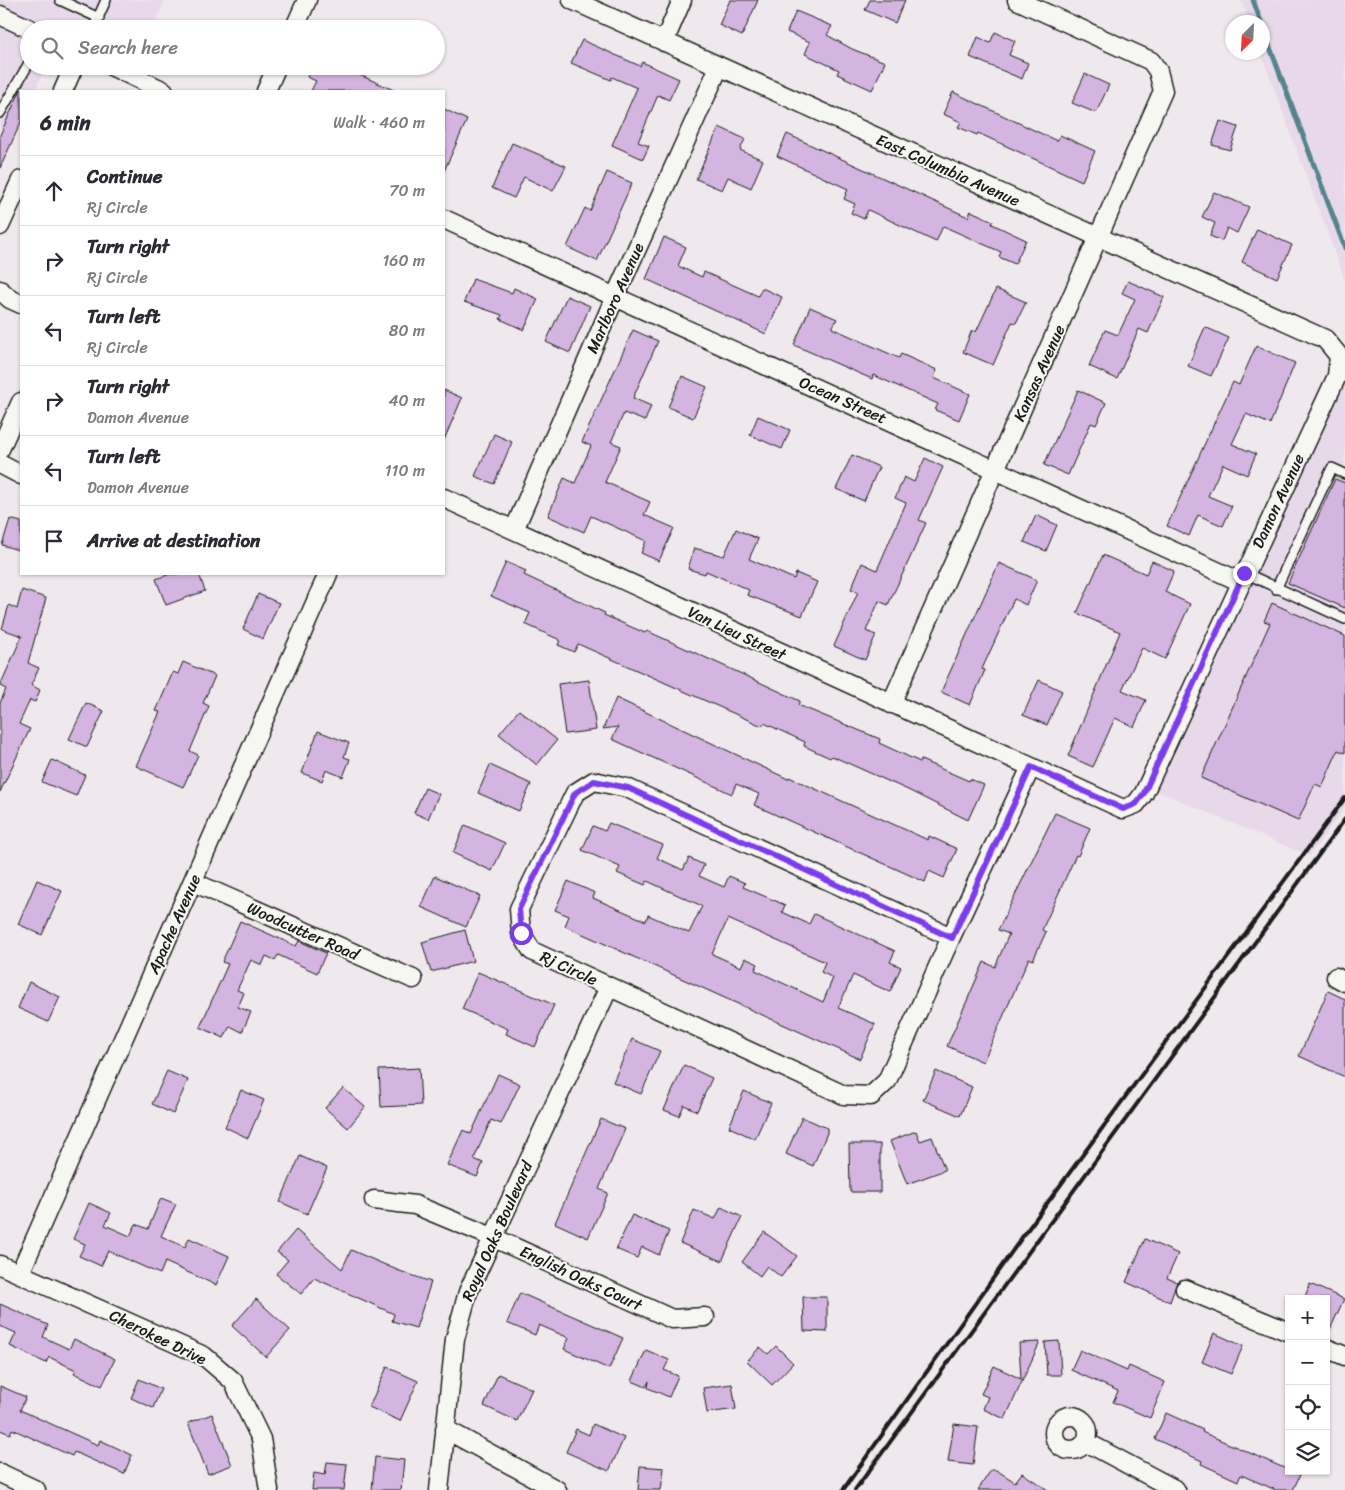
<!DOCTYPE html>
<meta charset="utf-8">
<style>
body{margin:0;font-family:Sriracha,sans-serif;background:#f7f7f7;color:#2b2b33}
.controls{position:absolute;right:15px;bottom:15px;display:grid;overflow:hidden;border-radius:0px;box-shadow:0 1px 4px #0004}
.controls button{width:45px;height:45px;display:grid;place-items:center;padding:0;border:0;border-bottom:1px solid #e1e1e2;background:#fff;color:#2b2b33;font:25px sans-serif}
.compass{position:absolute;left:1225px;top:15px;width:45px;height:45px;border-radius:50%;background:#fff;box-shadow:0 1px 4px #0004;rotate:204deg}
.stop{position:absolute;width:15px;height:15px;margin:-11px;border:4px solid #7c3aed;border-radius:50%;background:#fff}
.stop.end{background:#7c3aed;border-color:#fff;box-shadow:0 1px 5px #0008}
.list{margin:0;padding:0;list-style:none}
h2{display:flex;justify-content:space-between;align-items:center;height:65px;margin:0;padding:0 20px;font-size:21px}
h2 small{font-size:16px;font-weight:400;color:#7c7c81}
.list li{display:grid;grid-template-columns:32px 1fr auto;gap:15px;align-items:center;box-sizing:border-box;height:70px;padding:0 20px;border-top:1px solid #e1e1e2}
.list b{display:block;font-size:19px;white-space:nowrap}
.list p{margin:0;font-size:16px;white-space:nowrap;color:#7c7c81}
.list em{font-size:16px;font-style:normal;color:#7c7c81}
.icon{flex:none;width:28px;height:28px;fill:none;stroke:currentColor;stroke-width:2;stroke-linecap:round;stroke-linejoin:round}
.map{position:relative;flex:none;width:1345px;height:1490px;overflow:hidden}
.search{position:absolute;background:#fff;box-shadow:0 1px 4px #0004;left:20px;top:20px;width:425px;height:55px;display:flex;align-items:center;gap:12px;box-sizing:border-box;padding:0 18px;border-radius:28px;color:#7c7c81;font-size:19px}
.panel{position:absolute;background:#fff;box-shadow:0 1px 4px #0004;left:20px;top:90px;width:425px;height:485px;border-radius:0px}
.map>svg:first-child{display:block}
.built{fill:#e7d9ea}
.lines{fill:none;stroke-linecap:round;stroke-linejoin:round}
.stream{stroke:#55848c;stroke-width:5}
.building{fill:#d4b4e0;stroke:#1c1c1c;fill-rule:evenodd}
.lane-casing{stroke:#1c1c1c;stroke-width:12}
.street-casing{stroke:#1c1c1c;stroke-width:21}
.lane{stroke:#f6f6f2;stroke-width:9}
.street{stroke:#f6f6f2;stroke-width:18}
.rail{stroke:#1c1c1c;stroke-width:4}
.route{stroke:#7c3aed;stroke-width:6}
.labels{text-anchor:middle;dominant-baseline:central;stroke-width:4;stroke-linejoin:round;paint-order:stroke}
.street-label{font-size:16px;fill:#1c1c1c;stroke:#f6f6f2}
</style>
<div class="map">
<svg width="1345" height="1490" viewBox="0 0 1345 1490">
<rect width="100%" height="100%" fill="#efe9ee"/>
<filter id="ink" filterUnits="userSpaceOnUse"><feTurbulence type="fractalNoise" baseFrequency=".02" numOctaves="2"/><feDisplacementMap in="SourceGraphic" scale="10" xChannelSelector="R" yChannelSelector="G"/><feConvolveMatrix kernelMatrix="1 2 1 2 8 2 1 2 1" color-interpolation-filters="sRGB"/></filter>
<g filter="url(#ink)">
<path class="built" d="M 0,0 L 165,0 L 153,29 L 53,29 L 0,4 Z
M 1241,0 L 1345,0 L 1345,281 L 1261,53 L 1262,52 L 1262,22 L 1250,22 Z
M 0,25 L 29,39 L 29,66 L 46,66 L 35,91 L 21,91 L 21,123 L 0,170 Z
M 1345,375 L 1345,807 L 1309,856 L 1155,790 Z"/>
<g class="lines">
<path class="stream" d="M 1253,0 L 1261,22
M 1262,26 L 1345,248"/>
</g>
<path class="building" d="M 730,0 L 758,0 L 742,36 L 719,25 Z
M 870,0 L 905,0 L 895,23 L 865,10 Z
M 796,11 L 832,26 L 827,35 L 852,49 L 885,62 L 872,90 L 837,74 L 839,70 L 805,54 L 810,42 L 787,32 Z
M 995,32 L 1015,41 L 1009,55 L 1028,63 L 1022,79 L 970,57 L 978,37 L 990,43 Z
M 582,40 L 640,66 L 642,62 L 679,79 L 669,100 L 658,95 L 638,142 L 649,146 L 643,159 L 612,145 L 637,88 L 612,77 L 611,80 L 571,63 Z
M 312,66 L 355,66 L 353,72 L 396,91 L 311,91 L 316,81 L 307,77 Z
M 1085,74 L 1109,85 L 1096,113 L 1072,103 Z
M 21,89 L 21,122 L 0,168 L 0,135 Z
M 953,92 L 1057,141 L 1060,135 L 1095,151 L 1082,181 L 978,133 L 977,135 L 958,127 L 961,122 L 943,114 Z
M 444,109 L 467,120 L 444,171 Z
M 1220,121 L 1238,127 L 1230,150 L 1212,145 Z
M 719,127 L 745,139 L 740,150 L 763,160 L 751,188 L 728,177 L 722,190 L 696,179 Z
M 787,134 L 968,217 L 971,211 L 993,221 L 992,224 L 1026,240 L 1015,264 L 999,257 L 1001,252 L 943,226 L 936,242 L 868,210 L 864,219 L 851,213 L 855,204 L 844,199 L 848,189 L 777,156 Z
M 512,143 L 566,166 L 553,191 L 524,177 L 514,198 L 492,188 Z
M 607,172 L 632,183 L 597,261 L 567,247 L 585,208 L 590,211 Z
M 1214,192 L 1249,207 L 1237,233 L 1227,228 L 1222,241 L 1210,236 L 1215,223 L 1202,217 Z
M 1257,229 L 1292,245 L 1277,278 L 1242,262 Z
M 664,237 L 686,247 L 678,266 L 702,277 L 704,272 L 758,296 L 762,288 L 782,297 L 766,334 L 646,279 Z
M 473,279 L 512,293 L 514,288 L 538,299 L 524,330 L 500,319 L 502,315 L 464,302 Z
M 1128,281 L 1164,297 L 1148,333 L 1139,329 L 1117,379 L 1089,366 L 1105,330 L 1118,335 L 1135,299 L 1122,293 Z
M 996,289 L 1026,302 L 1016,323 L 1012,322 L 993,365 L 963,352 L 972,330 L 976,332 Z
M 567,296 L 590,306 L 570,353 L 546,342 Z
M 810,307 L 837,319 L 832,328 L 899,358 L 901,354 L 937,370 L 934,378 L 970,394 L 959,420 L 935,410 L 938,404 L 873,375 L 872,379 L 794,345 Z
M 1205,327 L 1229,338 L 1211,376 L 1188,366 Z
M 633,330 L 658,341 L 633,398 L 651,406 L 645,421 L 624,413 L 611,442 L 621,446 L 605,482 L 650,502 L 644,515 L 674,528 L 659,561 L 641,553 L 646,541 L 591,516 L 584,532 L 548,516 L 564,478 L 575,483 L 591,446 L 582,442 Z
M 1256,346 L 1295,363 L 1270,424 L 1246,414 L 1232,444 L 1256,454 L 1247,475 L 1223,464 L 1208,496 L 1232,506 L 1223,526 L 1198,515 L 1189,536 L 1167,526 L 1233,382 L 1239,385 Z
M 682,376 L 707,387 L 693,418 L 668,407 Z
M 444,390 L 462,398 L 444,440 Z
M 1078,390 L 1106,403 L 1096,425 L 1091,423 L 1068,475 L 1044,465 Z
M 758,416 L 790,430 L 782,449 L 750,435 Z
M 494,434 L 512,442 L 494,484 L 475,476 Z
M 852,455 L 879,467 L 864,501 L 836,489 Z
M 925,458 L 943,467 L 919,520 L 926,523 L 910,558 L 888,605 L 879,601 L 866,631 L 876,635 L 865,660 L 834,646 L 858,592 L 851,589 L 862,563 L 877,570 L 906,503 L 895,498 L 904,477 L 914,482 Z
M 1335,479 L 1345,483 L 1345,608 L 1288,583 Z
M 1036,515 L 1057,525 L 1046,551 L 1024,542 Z
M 10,519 L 21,522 L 21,551 L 2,545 Z
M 736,529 L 758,539 L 749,559 L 794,579 L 796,573 L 817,582 L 802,616 L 747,595 L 749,590 L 706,571 L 705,574 L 688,569 L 694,548 L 724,556 Z
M 1103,555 L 1146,574 L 1152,561 L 1174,571 L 1165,592 L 1190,604 L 1165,659 L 1142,648 L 1122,690 L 1146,700 L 1134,727 L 1115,718 L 1093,767 L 1068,756 L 1120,632 L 1077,613 Z
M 506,562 L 526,571 L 524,575 L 605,613 L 604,615 L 645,633 L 647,631 L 744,675 L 800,701 L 798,705 L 880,739 L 879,743 L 920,762 L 921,760 L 969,781 L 970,779 L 984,785 L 968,820 L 908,790 L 832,756 L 830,758 L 804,746 L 805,742 L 764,723 L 762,726 L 578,644 L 574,652 L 558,645 L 560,640 L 525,624 L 530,613 L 491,596 Z
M 999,563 L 1037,580 L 1026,605 L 1014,599 L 982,669 L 985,670 L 970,705 L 941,692 Z
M 170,574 L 199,574 L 205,591 L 166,605 L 156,579 Z
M 22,590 L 46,598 L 28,663 L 39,668 L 31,685 L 40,690 L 35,702 L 30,700 L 19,724 L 30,729 L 0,792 L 0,703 L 6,689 L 0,686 L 22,636 L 2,629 L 9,605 L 17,609 Z
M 258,594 L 279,603 L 263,639 L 243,629 Z
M 1272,603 L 1345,636 L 1345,753 L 1338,750 L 1322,787 L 1315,784 L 1298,821 L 1201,778 L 1270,623 L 1264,621 Z
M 183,662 L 215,676 L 203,703 L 209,706 L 190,751 L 198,755 L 183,787 L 136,766 L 160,712 L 156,711 L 173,672 L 178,674 Z
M 589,680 L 596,730 L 565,734 L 558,684 Z
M 1039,680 L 1062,691 L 1047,725 L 1023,715 Z
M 616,698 L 788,779 L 789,777 L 928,840 L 929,836 L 957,849 L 944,878 L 929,871 L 925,882 L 754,805 L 759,794 L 736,784 L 732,794 L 612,739 L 618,727 L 603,729 Z
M 86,703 L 104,711 L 87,747 L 69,739 Z
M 519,710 L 557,740 L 537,765 L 499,734 Z
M 318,731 L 349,743 L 344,757 L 350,759 L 343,777 L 326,770 L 322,781 L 302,773 Z
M 52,760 L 85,775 L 76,796 L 42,782 Z
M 490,765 L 531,784 L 519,811 L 478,793 Z
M 425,788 L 439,794 L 428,819 L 414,813 Z
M 1055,813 L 1090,828 L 1078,856 L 1076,855 L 1042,930 L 1046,932 L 1033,960 L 1029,958 L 983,1062 L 947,1046 L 984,962 L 995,967 L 1009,934 L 998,930 Z
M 609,823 L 663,845 L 657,858 L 683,870 L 689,858 L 704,865 L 699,876 L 724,887 L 729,876 L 745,883 L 743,887 L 785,905 L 782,912 L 809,924 L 814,914 L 895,951 L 890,962 L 901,967 L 890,992 L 853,975 L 838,1008 L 875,1024 L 860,1059 L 565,926 L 569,916 L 555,910 L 568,881 L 595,893 L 593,898 L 646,921 L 648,915 L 689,933 L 702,906 L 647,881 L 645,885 L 617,873 L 620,867 L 582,850 L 593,826 L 605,831 ZM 728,919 L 825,962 L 821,972 L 833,978 L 823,1002 L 755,970 L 758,964 L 745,958 L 741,967 L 712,954 Z
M 465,825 L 505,843 L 492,871 L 453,853 Z
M 435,876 L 480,896 L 466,927 L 421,907 Z
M 37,880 L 62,891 L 42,935 L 18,924 Z
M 240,921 L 296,946 L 299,941 L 326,953 L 317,973 L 278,955 L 275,960 L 266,956 L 262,965 L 251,960 L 237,990 L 244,993 L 238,1007 L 251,1012 L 242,1032 L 230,1026 L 224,1038 L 200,1027 L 228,964 L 222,962 Z
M 465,930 L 473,961 L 431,972 L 422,942 Z
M 478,972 L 554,1005 L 535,1047 L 506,1034 L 508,1029 L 462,1009 Z
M 29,982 L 60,997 L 48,1022 L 18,1008 Z
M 1328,991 L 1345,999 L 1345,1077 L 1299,1056 Z
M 632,1039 L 660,1051 L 641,1094 L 613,1082 Z
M 684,1065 L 712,1078 L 697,1111 L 684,1105 L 679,1116 L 664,1110 Z
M 419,1068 L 421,1105 L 381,1107 L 379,1070 Z
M 167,1071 L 188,1080 L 173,1114 L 152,1104 Z
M 936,1071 L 972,1087 L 960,1116 L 923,1100 Z
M 498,1074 L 520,1084 L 501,1124 L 491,1120 L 474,1159 L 483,1163 L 477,1177 L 447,1165 L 463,1130 L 471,1134 Z
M 343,1088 L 365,1107 L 348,1128 L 325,1108 Z
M 241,1090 L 264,1100 L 248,1138 L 225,1127 Z
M 744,1091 L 771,1103 L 755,1139 L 729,1127 Z
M 802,1117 L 827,1128 L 827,1133 L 813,1166 L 786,1154 Z
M 601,1119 L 625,1129 L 599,1189 L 608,1193 L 588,1238 L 555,1223 Z
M 916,1131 L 920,1141 L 932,1137 L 945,1170 L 907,1184 L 890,1141 Z
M 849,1144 L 880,1144 L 880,1192 L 850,1192 Z
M 300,1156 L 327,1168 L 307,1214 L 280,1202 Z
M 161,1198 L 176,1204 L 161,1236 L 185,1247 L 189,1238 L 229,1256 L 216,1285 L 165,1262 L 160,1274 L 108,1251 L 101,1266 L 79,1256 L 85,1244 L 73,1239 L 89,1203 L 111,1213 L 105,1225 L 130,1236 L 136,1224 L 148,1229 Z
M 721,1207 L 742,1217 L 722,1261 L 680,1243 L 694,1210 L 715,1219 Z
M 632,1215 L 669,1231 L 659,1255 L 642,1247 L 637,1258 L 616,1249 Z
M 296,1230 L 342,1269 L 351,1250 L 397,1270 L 431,1282 L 416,1328 L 392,1321 L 394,1314 L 314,1278 L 301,1294 L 276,1274 L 288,1260 L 277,1252 Z
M 764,1232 L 797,1256 L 781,1277 L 767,1266 L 760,1276 L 742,1262 Z
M 1145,1239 L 1178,1254 L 1167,1278 L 1177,1282 L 1170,1302 L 1126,1282 Z
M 1310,1284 L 1344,1299 L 1326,1338 L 1326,1299 L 1304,1299 Z
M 520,1293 L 623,1338 L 609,1369 L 564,1349 L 569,1338 L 539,1325 L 535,1335 L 507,1323 Z
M 803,1297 L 827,1297 L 827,1332 L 804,1331 Z
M 256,1299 L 290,1330 L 266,1357 L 232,1326 Z
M 0,1304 L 48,1325 L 43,1337 L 69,1349 L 74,1339 L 115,1359 L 102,1386 L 74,1373 L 76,1370 L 49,1357 L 46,1363 L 10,1346 L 16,1333 L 0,1326 Z
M 1214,1333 L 1243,1346 L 1231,1374 L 1202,1362 Z
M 1059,1341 L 1061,1375 L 1047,1375 L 1045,1342 Z
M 1040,1342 L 1005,1419 L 983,1409 L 988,1397 L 981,1394 L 994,1366 L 1021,1379 L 1019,1343 Z
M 776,1346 L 793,1363 L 772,1385 L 747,1361 L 760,1347 L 768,1354 Z
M 646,1350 L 669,1360 L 664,1370 L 678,1376 L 669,1397 L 648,1388 L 649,1381 L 646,1387 L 632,1381 Z
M 1080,1350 L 1127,1371 L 1129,1366 L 1165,1382 L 1150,1418 L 1113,1402 L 1118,1391 L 1071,1370 Z
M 387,1367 L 418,1381 L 400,1421 L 369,1407 Z
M 498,1374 L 532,1389 L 517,1421 L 484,1406 Z
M 139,1379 L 161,1389 L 153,1408 L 131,1398 Z
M 732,1384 L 736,1409 L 707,1413 L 703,1388 Z
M 0,1386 L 26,1397 L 20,1410 L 98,1445 L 100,1440 L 132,1455 L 124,1474 L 74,1452 L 72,1456 L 12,1429 L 10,1434 L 0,1430 Z
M 1166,1413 L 1203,1430 L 1202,1432 L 1300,1475 L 1293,1490 L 1276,1490 L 1241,1475 L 1238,1481 L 1201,1464 L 1202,1461 L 1155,1439 Z
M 212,1414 L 232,1465 L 208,1474 L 188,1423 Z
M 593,1424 L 624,1438 L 609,1471 L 566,1452 L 576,1429 L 589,1435 Z
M 954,1424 L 978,1427 L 973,1465 L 948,1462 Z
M 375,1457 L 404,1460 L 401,1490 L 372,1490 Z
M 327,1462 L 347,1464 L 344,1490 L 312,1490 L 314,1473 L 325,1475 Z
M 640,1466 L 664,1468 L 661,1490 L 638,1490 Z
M 991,1470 L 996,1470 L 1015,1482 L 1022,1473 L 1048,1490 L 978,1490 Z"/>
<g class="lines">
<g class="lane-casing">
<path id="lane" d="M 60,0 L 99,18
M 93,29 L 106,0
M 0,113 L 29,63
M 1245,573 L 1345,619
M 1276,589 L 1332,468 L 1345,474"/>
</g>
<g class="street-casing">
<path id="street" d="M 0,15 L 30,29
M 294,29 L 307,0
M 664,42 L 682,0
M 111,66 L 164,91
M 63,91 L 74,66
M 266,91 L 277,66
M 444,219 L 1241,582
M 0,226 L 21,180
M 0,290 L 10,299 L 21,304
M 0,449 L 21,402
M 0,464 L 21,475
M 444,498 L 1123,809 L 1136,804 L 1144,793 L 1337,376 L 1339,356 L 1325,339 L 572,0
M 514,530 L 615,297 L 719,67
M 891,704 L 1163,91 L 1158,71 L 1151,61 L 1017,0
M 594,781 L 627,788 L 951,937 L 887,1081 L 871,1096 L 844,1095 L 532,951 L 521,933 L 519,909 L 575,793 Z
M 193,882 L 413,979
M 951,937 L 1031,767
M 1336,977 L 1345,982
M 374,1200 L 415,1205 L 492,1237 L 672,1319 L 705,1317
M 0,1265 L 204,1356 L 233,1381 L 261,1439 L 269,1490
M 20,1273 L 328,574
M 1185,1289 L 1289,1332
M 1326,1348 L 1345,1356
M1054 1433a17 17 0 1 1 34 0a17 17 0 1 1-34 0Z
M 445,1429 L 557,1490
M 1086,1442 L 1176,1490
M 0,1473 L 36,1490
M 439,1490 L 455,1339 L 468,1292 L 609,987"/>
</g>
<use href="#lane" class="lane"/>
<use href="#street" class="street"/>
<path class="rail" d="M 843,1490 L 1023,1236 L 1345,798
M 855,1490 L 1345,819"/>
</g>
</g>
<g class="lines" filter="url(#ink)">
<path class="route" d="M 521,933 L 519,909 L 575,793 L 594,781 L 628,788 L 952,938 L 1031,767 L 1123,809 L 1136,804 L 1144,793 L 1244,573"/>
</g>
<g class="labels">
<g class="street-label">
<text transform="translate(948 170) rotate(24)">East Columbia Avenue</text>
<text transform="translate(615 298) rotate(-66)">Marlboro Avenue</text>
<text transform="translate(1039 373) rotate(-66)">Kansas Avenue</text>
<text transform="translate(843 400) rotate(24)">Ocean Street</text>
<text transform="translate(1278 501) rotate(-65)">Damon Avenue</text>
<text transform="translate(737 633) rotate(25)">Van Lieu Street</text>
<text transform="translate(174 924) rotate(-66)">Apache Avenue</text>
<text transform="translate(303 931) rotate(24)">Woodcutter Road</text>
<text transform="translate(569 968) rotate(25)">Rj Circle</text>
<text transform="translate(497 1231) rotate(-66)">Royal Oaks Boulevard</text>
<text transform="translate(581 1278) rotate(25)">English Oaks Court</text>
<text transform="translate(158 1337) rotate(26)">Cherokee Drive</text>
</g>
</g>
</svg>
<div class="controls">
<button>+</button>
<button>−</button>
<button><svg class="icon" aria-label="locate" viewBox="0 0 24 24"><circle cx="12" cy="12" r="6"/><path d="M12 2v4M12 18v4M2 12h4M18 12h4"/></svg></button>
<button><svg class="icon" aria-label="layers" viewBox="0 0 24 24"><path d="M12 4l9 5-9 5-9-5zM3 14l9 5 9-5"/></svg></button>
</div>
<svg class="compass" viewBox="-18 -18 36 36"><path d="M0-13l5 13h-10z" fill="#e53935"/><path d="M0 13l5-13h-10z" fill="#7c7c81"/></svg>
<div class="stop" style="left:521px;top:933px"></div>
<div class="stop end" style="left:1244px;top:573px"></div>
<div class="search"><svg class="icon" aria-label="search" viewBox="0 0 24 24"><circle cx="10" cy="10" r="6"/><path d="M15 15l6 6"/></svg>Search here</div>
<section class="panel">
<h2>6 min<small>Walk · 460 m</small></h2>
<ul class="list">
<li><svg class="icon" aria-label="ahead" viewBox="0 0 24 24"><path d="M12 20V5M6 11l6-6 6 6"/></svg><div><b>Continue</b><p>Rj Circle</p></div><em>70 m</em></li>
<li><svg class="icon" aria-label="right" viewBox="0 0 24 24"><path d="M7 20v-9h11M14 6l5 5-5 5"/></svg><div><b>Turn right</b><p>Rj Circle</p></div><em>160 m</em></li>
<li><svg class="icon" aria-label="left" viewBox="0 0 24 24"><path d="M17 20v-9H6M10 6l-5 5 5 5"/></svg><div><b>Turn left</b><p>Rj Circle</p></div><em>80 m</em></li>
<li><svg class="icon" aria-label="right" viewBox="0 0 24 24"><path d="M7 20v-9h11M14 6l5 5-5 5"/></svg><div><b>Turn right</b><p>Damon Avenue</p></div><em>40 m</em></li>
<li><svg class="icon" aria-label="left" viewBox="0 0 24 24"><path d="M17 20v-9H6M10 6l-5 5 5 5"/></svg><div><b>Turn left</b><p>Damon Avenue</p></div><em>110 m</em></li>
<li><svg class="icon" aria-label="arrive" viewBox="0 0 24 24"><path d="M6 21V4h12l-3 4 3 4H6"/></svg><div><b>Arrive at destination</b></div></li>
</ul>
</section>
</div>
